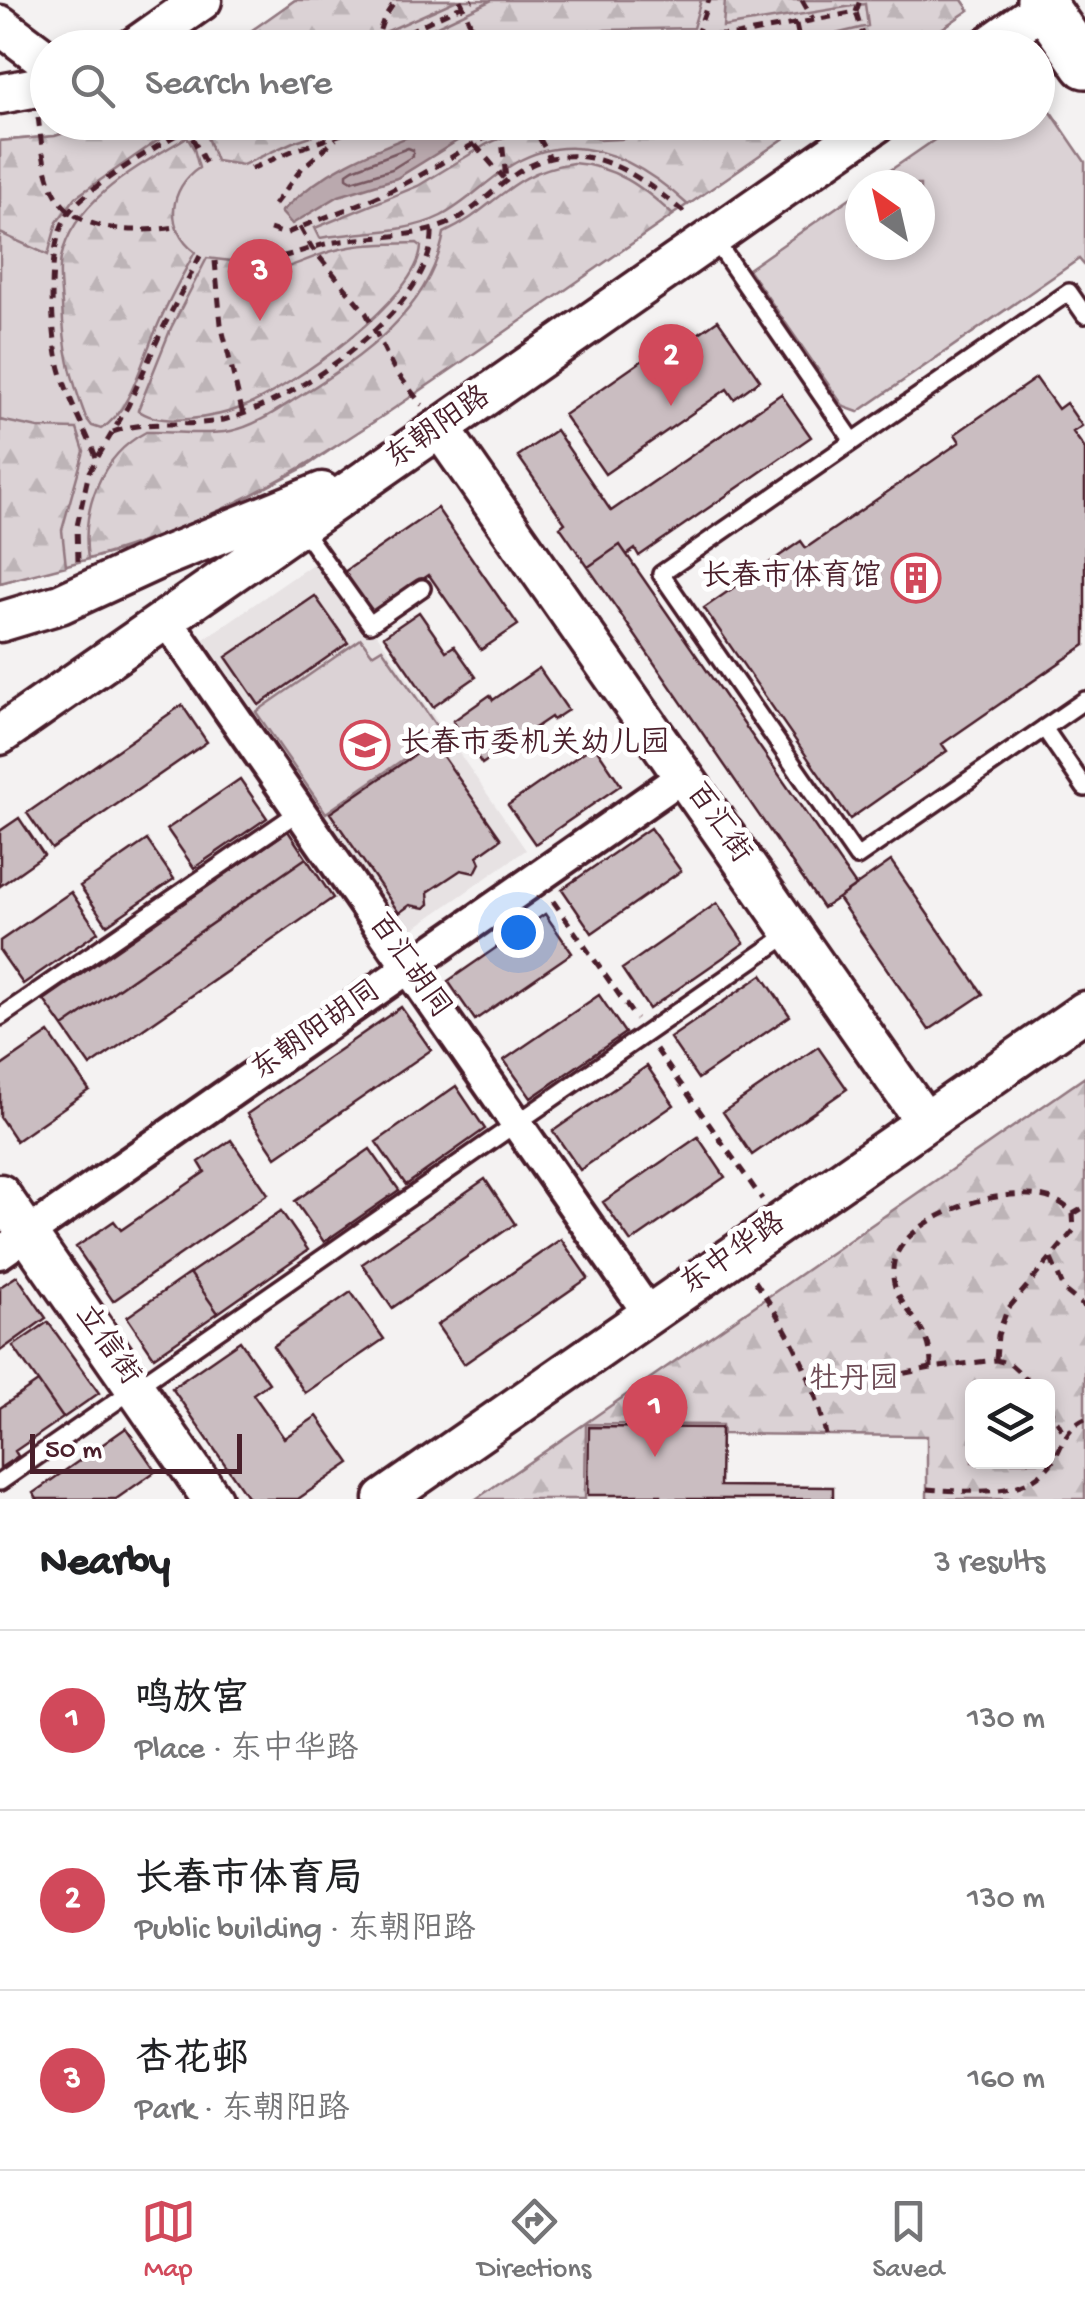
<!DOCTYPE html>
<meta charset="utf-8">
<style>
body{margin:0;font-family:"Gochi Hand","LXGW WenKai TC",sans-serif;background:#f6f6f6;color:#202124}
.controls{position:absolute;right:30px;bottom:30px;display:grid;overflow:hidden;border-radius:15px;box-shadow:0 5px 15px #0003}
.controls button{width:90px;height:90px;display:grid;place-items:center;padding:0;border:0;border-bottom:2px solid #e0e0e0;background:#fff;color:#202124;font:50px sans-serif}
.compass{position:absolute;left:845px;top:170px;width:90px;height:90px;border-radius:50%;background:#fff;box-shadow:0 5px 15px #0003;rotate:326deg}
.scale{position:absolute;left:30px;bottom:25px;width:212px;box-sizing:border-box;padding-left:10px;border:5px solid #4a1f2b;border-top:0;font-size:28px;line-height:35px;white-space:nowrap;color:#4a1f2b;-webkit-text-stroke:8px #fff;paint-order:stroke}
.you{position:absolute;left:518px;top:932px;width:35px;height:35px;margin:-25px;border:8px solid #fff;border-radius:50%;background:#1a73e8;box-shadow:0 0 0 15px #1a73e833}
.badge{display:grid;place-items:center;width:65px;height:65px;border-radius:50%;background:#d1495b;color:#fff;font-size:32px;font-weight:700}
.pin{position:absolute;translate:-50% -82px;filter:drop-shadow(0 2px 5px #0008)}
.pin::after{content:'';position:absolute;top:52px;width:35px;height:30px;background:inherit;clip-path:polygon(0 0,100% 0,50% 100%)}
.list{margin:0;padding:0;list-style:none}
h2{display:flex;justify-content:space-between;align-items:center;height:130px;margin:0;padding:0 40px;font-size:42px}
h2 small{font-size:32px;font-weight:400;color:#757577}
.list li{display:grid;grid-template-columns:65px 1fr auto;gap:30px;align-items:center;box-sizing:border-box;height:180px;padding:0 40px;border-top:2px solid #e0e0e0}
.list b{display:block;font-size:38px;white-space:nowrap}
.list p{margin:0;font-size:32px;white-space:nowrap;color:#757577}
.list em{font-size:32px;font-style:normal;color:#757577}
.icon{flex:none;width:55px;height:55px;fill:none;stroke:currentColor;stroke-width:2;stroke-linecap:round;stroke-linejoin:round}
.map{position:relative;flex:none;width:1085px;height:1499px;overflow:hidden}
.search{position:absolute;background:#fff;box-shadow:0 5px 15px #0003;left:30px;right:30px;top:30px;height:110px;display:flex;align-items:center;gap:25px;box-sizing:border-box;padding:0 35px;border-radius:55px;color:#757577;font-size:38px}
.sheet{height:670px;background:#fff}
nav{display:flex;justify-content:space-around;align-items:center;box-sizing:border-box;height:140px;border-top:2px solid #e0e0e0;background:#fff;font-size:28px;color:#757577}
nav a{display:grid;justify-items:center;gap:5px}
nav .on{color:#d1495b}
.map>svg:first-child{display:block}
.built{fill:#e7e2e3}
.green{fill:#dbd2d5;stroke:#927880;stroke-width:2.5}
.forest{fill:url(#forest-firs);stroke:#927880;stroke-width:2.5;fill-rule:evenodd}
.water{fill:#baa9ae;stroke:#8d727a;stroke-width:2.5}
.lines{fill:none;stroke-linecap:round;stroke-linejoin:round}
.shore{stroke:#77565f;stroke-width:2.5}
.building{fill:#cabdc1;stroke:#4a1f2b;stroke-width:2.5}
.service-casing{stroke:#4a1f2b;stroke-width:22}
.minor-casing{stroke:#4a1f2b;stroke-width:38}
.tertiary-casing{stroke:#4a1f2b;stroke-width:45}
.secondary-casing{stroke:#4a1f2b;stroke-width:52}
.path{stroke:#4a1f2b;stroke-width:5;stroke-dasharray:10 8;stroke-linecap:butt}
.service{stroke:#fff;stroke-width:15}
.minor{stroke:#fff;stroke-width:30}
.tertiary{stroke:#fff;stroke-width:38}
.secondary{stroke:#fff;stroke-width:45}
.labels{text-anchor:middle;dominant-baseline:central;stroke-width:10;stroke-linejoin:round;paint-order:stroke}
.street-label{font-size:30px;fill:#4a1f2b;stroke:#fff}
.poi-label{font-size:30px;fill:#4a1f2b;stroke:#fff;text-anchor:end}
.park-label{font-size:30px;fill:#6e4c56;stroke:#fff}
</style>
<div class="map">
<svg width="1085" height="1499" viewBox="0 0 1085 1499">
<defs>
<pattern id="forest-firs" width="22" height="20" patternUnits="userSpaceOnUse" patternTransform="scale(2.5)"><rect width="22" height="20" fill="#dbd2d5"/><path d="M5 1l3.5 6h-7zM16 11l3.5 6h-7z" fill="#bdb4b7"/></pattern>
</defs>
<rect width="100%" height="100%" fill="#f4f2f2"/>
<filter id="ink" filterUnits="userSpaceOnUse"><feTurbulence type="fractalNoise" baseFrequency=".01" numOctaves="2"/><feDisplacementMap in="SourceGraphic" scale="20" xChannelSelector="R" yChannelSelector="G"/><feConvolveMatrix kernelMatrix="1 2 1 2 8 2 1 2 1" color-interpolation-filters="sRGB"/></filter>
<g filter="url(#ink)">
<path class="built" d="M 314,563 L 364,635 L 374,630 L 526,850 L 407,933 L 204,639 Z"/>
<path class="green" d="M 295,0 L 962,0 L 969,10 L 915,47 L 228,48 Z
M 1038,93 L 1085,162 L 1085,266 L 1079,259 L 858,412 L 844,407 L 748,269 L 860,191 L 860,245 L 920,245 L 920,185 L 869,185 L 959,123 L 1038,122 Z
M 99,122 L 806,123 L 307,466 L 203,520 L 141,545 L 0,583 L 0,141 L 55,136 Z
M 361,639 L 372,654 L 382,648 L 441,733 L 326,813 L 256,712 Z"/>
<path class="forest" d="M 295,0 L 457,0 L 352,47 L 228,47 Z
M 492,0 L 701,0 L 693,28 L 605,30 L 550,47 L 393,47 Z
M 725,0 L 962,0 L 969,10 L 915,47 L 808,48 L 807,41 L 868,26 L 865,4 L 723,27 Z
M 99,122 L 183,123 L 76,197 L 57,222 L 48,255 L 0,233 L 0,141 L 55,136 Z
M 212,122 L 350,122 L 350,123 L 293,142 L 243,165 L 216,161 L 203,127 Z
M 537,122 L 562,123 L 600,140 L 621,139 L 704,123 L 806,123 L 688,205 C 640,161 578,127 515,163 C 489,178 468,202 441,216 C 405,234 359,231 320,238 L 315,228 L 418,186 L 487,144 Z
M 187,137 L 194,149 L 199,168 C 169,188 164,229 195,252 C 181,278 166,304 155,332 C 141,362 131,411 101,429 L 92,426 L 86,418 C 70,375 64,350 62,305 C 61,290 58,273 61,258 C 74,199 139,166 187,137 Z
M 573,163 C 615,166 643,187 673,215 C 602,265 530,314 459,364 C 339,447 231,520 88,559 C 81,510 100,456 146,432 C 174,431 204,436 231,431 C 256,426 279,409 300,396 C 362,357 430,311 444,233 C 496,209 509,172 573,163 Z
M 417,243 L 421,246 C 420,298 289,389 243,407 C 218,417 160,428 138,410 L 171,328 L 207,258 L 231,261 C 239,270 247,273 259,273 C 285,272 311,256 336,250 C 363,243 390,244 417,243 Z
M 0,420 L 38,428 L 77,429 L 84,451 L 62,530 L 66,566 L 0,583 Z
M 1085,1077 L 1085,1499 L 927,1499 L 927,1436 L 723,1434 L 722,1425 L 586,1424 L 585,1499 L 476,1499 ZM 972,1386 L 1048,1386 L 1048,1462 L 972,1462 Z"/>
<path class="water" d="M 446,122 L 486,123 L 397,178 L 339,196 L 292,224 L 281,212 C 330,163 383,147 446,122 Z"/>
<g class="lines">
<path class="shore" d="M 408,148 L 413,150 L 413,156 L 392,169 L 352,181 L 347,178 L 347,173 L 353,169 Z"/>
</g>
<path class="building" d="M 718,320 L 760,380 L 734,399 L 727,389 L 605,474 L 564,415 L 686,330 L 692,338 Z
M 1036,378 L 1058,409 L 1066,403 L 1082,426 L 1073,432 L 1085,449 L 1085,645 L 942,744 L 947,751 L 850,819 L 704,608 L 801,541 L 806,548 L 960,442 L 955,434 Z
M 781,394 L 811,437 L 639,556 L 635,549 L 627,555 L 620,545 L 588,567 L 560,527 L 565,523 L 518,456 L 556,430 L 611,511 Z
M 437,508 L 518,625 L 481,650 L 429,575 L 373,613 L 344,572 Z
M 620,545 L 856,886 L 823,908 L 588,567 Z
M 315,596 L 348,643 L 259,705 L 226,657 Z
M 419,612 L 446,651 L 454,646 L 476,677 L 433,707 L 384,636 Z
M 539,668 L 568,710 L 553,720 L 551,717 L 482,764 L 453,721 L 490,695 L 493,700 Z
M 182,705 L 207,742 L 52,849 L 27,813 Z
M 433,742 L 501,839 L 477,856 L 480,863 L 475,873 L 461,870 L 428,892 L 429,904 L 425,908 L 410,905 L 399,913 L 330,813 Z
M 594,745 L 621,785 L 535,844 L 508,805 Z
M 240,779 L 267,818 L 194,868 L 167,829 Z
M 19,818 L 44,855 L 0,886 L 0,831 Z
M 650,828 L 681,871 L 592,933 L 562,889 Z
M 288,831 L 306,858 L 63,1027 L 44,1000 Z
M 147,840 L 174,879 L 107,925 L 80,886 Z
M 306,858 L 333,898 L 90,1066 L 63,1027 Z
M 891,861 L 983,994 L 929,1030 L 838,898 Z
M 71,892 L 98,932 L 23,984 L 0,951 L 0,941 Z
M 717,903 L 744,943 L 649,1009 L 622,969 Z
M 545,914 L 572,953 L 475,1020 L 448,981 Z
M 762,975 L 790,1016 L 698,1079 L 670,1038 Z
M 599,995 L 625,1033 L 531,1098 L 504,1060 Z
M 401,1007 L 431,1050 L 276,1157 L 247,1114 Z
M 49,1033 L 89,1090 L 16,1141 L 0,1117 L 0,1067 Z
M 818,1047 L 847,1089 L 752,1155 L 723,1112 Z
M 647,1066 L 674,1105 L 580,1170 L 553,1131 Z
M 456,1086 L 485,1129 L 406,1185 L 376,1142 Z
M 698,1137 L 725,1177 L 631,1242 L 603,1202 Z
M 231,1140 L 268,1194 L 113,1301 L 76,1247 L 114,1221 L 121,1230 L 205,1172 L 199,1162 Z
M 370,1149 L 399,1190 L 324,1242 L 295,1201 Z
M 485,1179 L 515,1224 L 392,1308 L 362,1264 Z
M 281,1211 L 308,1250 L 218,1313 L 190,1273 Z
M 561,1239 L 588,1278 L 464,1364 L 437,1325 Z
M 190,1273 L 218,1313 L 154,1357 L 127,1317 Z
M 17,1276 L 46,1318 L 0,1351 L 0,1287 Z
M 351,1292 L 384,1339 L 305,1393 L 273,1346 Z
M 48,1322 L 99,1393 L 63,1418 L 13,1346 Z
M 240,1341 L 269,1383 L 253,1394 L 284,1438 L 317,1416 L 350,1463 L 298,1499 L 249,1499 L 172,1388 Z
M 38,1382 L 63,1418 L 15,1451 L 18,1456 L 0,1468 L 0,1408 Z
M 589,1427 L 721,1428 L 720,1486 L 833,1487 L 833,1499 L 661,1499 L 661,1495 L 588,1495 Z
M 126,1428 L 156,1471 L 116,1499 L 37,1499 L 33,1493 Z"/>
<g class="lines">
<g class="service-casing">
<path id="service" d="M 714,239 L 853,441
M 1085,315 L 1069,292 L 661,574 L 857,857 L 1085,700
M 300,526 L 370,624 L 422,588
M 1044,728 L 1085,788
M 0,1017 L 300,811
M 0,1482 L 792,932"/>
</g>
<g class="minor-casing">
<path id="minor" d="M 166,619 L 649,1314
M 0,1253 L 683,776"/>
</g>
<g class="tertiary-casing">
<path id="tertiary" d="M 0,25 L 48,61
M 134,48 L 202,0
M 986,48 L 1044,7
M 0,94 L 48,85
M 440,428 L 925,1122
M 0,622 L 60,604 L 158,559 L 322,492
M 0,735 L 878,122
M 0,1194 L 212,1499
M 384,1499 L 1085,1011"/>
</g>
<g class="secondary-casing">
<path id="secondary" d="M 1040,0 L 1085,65"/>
</g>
<path class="path" d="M 460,0 L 473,30 L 473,48
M 802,0 L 813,19
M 856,12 L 860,0
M 796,24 L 801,48
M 473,30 L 514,48
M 696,37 L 709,0
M 374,47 L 384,18 L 396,0
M 375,48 L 473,0
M 573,48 L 623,36 L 737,35 L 856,12 L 867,48
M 38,117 C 42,144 44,185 64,206 C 90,234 143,232 176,227
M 184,122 L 206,164
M 531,122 L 550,158
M 578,122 C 605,134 630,128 658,122
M 501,129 L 506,180
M 475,145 L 504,178
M 251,169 L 292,151 L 377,122
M 274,205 L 302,168 L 336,139
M 300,227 L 312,248 L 366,313 L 394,369 L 422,405
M 270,229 L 285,234 C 320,218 359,206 394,189 C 436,169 474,140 518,122
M 246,257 C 277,265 305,247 335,242 C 375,235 420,239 456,220 C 478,207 496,187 517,173 C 581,131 639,174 688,216
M 215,261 L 221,324 L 243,415
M 113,432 C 149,418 189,429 227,419 C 294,402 436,307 432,229
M 96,457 C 83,424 63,390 57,355 C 51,317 46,242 70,211 C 91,184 166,141 198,122
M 78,561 L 77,526 L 89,472 L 128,406 L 162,330 L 200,256
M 553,901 L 636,1019
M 656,1049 L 762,1199
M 1073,1214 L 1085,1207
M 1051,1259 L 1065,1291 L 1085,1307
M 755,1281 C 788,1329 814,1377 826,1435
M 931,1368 C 931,1357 930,1347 926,1338 C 913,1310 887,1296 894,1262 C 905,1210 1041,1169 1073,1214 L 1074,1230 L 1007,1310 L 998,1335 L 996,1360
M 816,1391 L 931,1368 L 996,1360 L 1010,1364 L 1034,1386
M 1048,1405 L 1065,1435
M 927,1489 C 974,1492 1032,1499 1056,1456 C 1064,1440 1068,1427 1085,1419"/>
<use href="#service" class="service"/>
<use href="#minor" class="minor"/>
<use href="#tertiary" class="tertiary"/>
<use href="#secondary" class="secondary"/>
</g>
</g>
<defs>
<g id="building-ring" transform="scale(2.5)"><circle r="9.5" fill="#fff" stroke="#d1495b" stroke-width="1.5"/><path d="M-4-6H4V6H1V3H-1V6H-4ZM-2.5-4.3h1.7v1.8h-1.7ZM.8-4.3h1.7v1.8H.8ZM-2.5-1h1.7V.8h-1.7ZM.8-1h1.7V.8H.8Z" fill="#d1495b"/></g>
<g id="school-ring" transform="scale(2.5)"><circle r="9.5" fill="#fff" stroke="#d1495b" stroke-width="1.5"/><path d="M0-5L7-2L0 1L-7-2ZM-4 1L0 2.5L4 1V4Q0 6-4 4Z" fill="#d1495b"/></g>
</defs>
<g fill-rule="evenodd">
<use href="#building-ring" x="916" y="578"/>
<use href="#school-ring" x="365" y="745"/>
</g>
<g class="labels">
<g class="street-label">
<text transform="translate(439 429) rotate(-35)">东朝阳路</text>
<text transform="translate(717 824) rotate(55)">百汇街</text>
<text transform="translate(408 967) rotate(55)">百汇胡同</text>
<text transform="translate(317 1032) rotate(-35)">东朝阳胡同</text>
<text transform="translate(734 1255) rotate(-35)">东中华路</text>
<text transform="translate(106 1346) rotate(55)">立信街</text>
</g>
<g class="poi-label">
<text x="881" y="578">长春市体育馆</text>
<text x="400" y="745" text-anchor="start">长春市委机关幼儿园</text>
</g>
<g class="park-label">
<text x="854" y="1381">牡丹园</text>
</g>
</g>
</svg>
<div class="controls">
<button><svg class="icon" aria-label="layers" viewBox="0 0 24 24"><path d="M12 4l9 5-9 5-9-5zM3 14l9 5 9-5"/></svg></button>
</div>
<svg class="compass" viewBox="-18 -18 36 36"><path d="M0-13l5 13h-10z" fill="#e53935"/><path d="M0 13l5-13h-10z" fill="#757577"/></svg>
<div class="scale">50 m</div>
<div class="you"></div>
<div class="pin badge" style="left:655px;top:1457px">1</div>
<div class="pin badge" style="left:671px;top:406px">2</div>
<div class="pin badge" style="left:260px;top:321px">3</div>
<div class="search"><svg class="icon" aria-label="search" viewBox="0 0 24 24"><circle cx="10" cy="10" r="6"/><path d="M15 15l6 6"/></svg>Search here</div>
</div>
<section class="sheet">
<h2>Nearby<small>3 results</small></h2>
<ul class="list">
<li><span class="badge">1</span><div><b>鸣放宫</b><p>Place · 东中华路</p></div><em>130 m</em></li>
<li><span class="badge">2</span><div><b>长春市体育局</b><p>Public building · 东朝阳路</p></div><em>130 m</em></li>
<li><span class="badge">3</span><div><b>杏花邨</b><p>Park · 东朝阳路</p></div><em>160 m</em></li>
</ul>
</section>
<nav>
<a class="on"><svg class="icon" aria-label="map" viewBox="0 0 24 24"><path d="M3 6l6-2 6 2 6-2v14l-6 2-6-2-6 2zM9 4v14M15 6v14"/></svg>Map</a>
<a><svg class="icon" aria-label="directions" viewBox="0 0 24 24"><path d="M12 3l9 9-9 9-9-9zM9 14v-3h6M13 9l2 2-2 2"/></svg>Directions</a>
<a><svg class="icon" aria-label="saved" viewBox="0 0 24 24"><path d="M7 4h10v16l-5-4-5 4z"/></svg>Saved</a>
</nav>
